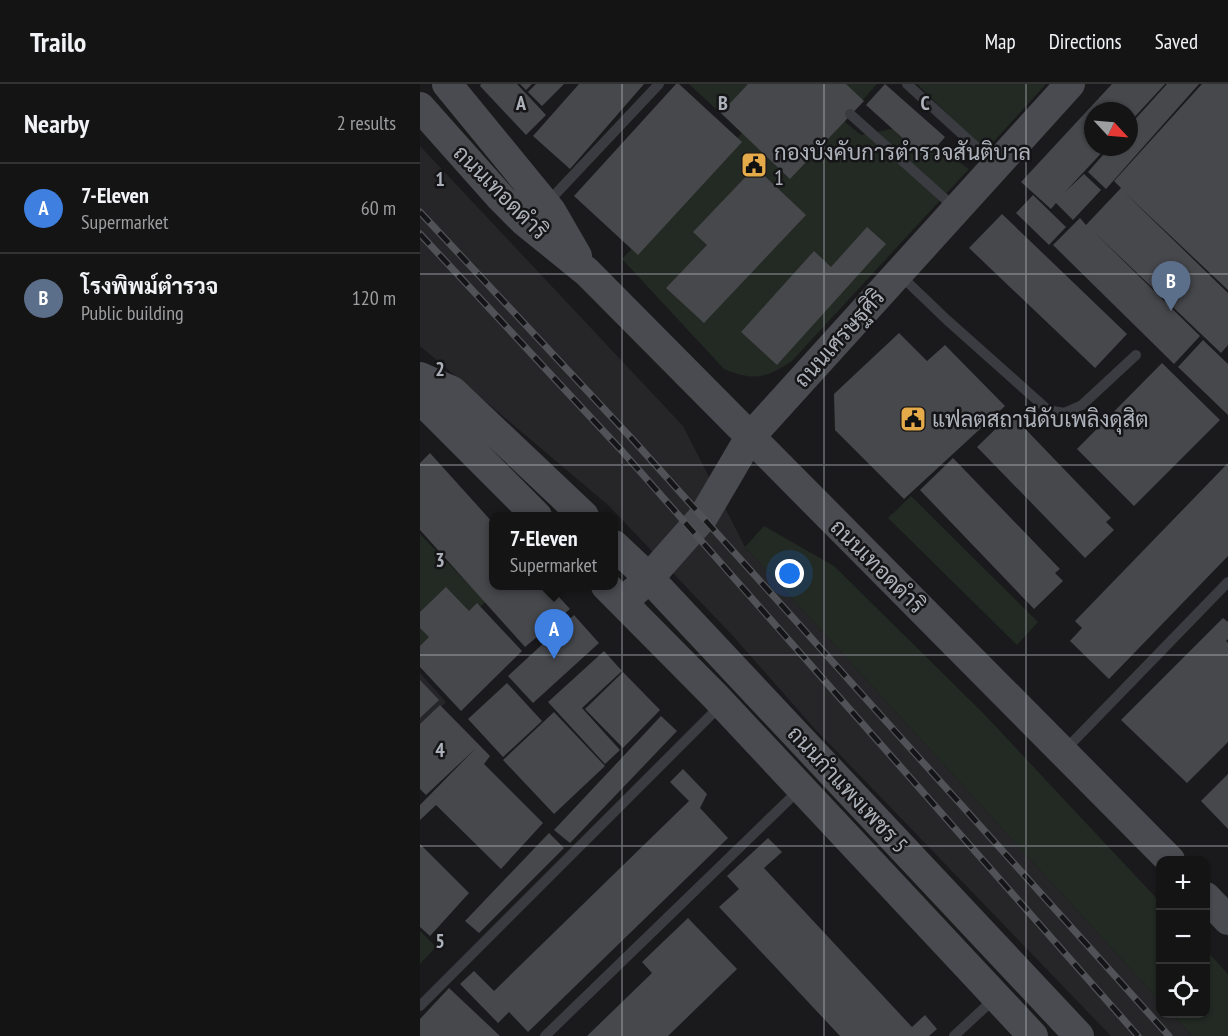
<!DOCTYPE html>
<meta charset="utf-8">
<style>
body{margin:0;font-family:"PT Sans Narrow",Sarabun,sans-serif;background:#1d1d1e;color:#f1f3f6}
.controls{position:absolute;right:18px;bottom:18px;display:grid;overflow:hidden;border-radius:12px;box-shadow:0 2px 4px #0004}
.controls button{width:54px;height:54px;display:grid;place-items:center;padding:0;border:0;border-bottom:2px solid #333334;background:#141415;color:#f1f3f6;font:30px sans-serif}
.compass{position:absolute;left:664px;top:18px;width:54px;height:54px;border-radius:50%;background:#141415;box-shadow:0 2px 4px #0004;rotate:116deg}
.you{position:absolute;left:370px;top:490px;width:21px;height:21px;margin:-15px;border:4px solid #fff;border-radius:50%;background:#1a73e8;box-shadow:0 0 0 9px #1a73e833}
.badge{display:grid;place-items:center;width:39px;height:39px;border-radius:50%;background:#db2777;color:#fff;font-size:20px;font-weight:700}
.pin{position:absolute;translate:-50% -50px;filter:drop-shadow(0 2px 3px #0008)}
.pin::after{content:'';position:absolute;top:32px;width:21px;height:18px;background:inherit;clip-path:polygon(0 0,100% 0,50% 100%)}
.popup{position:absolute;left:69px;top:428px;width:129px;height:78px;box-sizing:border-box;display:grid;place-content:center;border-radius:12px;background:#141415;filter:drop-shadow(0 2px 4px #0005);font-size:20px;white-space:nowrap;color:#9d9ea0}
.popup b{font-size:22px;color:#f1f3f6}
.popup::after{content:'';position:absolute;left:50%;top:100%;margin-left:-12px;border:12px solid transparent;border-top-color:#141415}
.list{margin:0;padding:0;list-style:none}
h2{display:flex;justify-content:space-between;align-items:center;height:78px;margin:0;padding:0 24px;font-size:26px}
h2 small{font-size:20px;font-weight:400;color:#9d9ea0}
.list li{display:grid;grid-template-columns:39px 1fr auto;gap:18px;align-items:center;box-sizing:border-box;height:90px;padding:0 24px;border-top:2px solid #333334}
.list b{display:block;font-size:22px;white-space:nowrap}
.list p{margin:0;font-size:20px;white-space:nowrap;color:#9d9ea0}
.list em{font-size:20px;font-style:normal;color:#9d9ea0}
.icon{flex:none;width:33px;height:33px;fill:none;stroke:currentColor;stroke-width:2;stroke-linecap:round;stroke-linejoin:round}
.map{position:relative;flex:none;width:808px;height:952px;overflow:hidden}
header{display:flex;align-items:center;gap:36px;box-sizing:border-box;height:84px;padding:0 30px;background:#141415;border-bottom:2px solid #333334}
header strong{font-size:28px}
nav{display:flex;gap:33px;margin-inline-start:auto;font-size:21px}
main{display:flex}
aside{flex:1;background:#141415}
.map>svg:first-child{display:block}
.built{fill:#262629}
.green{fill:#222a23}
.building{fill:#47484c}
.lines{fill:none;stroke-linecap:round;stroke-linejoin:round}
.lane{stroke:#3b3c41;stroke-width:10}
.secondary{stroke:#494b50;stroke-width:30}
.rail-casing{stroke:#505257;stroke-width:7}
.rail{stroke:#151517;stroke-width:4.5;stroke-dasharray:14;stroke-linecap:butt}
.grid{fill:none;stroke:#adb2ba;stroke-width:1.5;stroke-opacity:0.55}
.labels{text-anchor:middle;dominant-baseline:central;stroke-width:5;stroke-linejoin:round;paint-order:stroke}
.poi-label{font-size:22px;fill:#adb2ba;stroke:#151517;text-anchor:start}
.street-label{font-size:22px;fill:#adb2ba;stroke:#151517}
.grid-label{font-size:20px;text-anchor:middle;font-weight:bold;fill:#adb2ba;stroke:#151517;stroke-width:5;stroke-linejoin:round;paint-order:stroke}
</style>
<header>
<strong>Trailo</strong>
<nav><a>Map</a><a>Directions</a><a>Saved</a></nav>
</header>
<main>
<aside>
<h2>Nearby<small>2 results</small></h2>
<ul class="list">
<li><span class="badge" style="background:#3f7fe0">A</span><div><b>7-Eleven</b><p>Supermarket</p></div><em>60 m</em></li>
<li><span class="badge" style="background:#5c6f8a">B</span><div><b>โรงพิพม์ตำรวจ</b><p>Public building</p></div><em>120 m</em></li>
</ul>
</aside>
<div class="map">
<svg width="808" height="952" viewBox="0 0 808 952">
<rect width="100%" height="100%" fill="#1a1a1c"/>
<path class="built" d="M 0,62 L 263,342 L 325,463 L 740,917 L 740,930 L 752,930 L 772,952 L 691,952 L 394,644 L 313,552 L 188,421 L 0,262 Z
M 0,589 L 26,618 L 0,645 Z"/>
<path class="green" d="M 269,0 L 457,0 L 424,37 L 441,51 L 486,42 L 549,85 L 372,277 C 345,295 334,297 304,285 L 202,175 L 322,49 Z
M 497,0 L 626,0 L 565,67 Z
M 491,412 L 618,538 L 597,561 L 468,434 Z
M 344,442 L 414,482 L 563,629 L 740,818 L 740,917 L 325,463 Z
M 0,450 L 66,518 L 0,572 Z
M 0,847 L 16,863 L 0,880 Z
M 786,866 L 808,890 L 808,952 L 772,952 L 752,930 L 786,930 Z"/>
<path class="building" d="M 61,0 L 97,0 L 126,31 L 106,51 L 60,2 Z
M 100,0 L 112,0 L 106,6 Z
M 116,0 L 144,0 L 122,22 L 108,8 Z
M 159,0 L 224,0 L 150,85 L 113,52 Z
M 256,0 L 259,0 L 322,58 L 218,171 L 154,112 Z
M 328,0 L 426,0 L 444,17 L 370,95 L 301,29 Z
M 465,0 L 525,53 L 506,75 L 446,21 Z
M 692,0 L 745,0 L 709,39 L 709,27 L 673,27 L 673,63 L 687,63 L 645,108 L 664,90 L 681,106 L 653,136 L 636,119 L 631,125 L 601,98 Z
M 747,0 L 779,0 L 686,105 L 668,88 L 690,63 L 709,63 L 709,42 Z
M 782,0 L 808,0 L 808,206 L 703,107 L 808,209 L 808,261 L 801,269 L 674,148 L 780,252 L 754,280 L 633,161 L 660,134 L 666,141 L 701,104 L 694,97 Z
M 335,83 L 386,131 L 284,239 L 246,204 L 287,161 L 273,148 Z
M 613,111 L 646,143 L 629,161 L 596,129 Z
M 582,130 L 707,250 L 675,284 L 549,164 Z
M 447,143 L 466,160 L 357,281 L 321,248 L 394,167 L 411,183 Z
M 479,249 L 507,277 L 525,261 L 585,322 L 484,415 L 415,346 L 414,310 Z
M 783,256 L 808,280 L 808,331 L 758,283 Z
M 742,279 L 800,336 L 714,422 L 657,365 Z
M 591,330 L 691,434 L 686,438 L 694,446 L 665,474 L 557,363 Z
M 10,369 L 74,440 L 74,502 L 129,502 L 150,525 L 105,563 L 0,446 L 0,379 Z
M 533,374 L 640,485 L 635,489 L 643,497 L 614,525 L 500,406 Z
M 808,379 L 808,472 L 689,595 L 650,557 L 662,544 L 655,537 Z
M 26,503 L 49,527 L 57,519 L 102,567 L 41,627 L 0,583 L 0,562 L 9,553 L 0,544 L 0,528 Z
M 154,531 L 179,559 L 113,619 L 88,592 Z
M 803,534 L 808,538 L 808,555 L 806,557 L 808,559 L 808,658 L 767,699 L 701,636 Z
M 184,567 L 202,587 L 162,624 L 200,666 L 185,680 L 128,618 Z
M 203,588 L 240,626 L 203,664 L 165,625 Z
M 0,596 L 19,616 L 0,634 Z
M 87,599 L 122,637 L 83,673 L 48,635 Z
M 20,621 L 70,672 L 64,680 L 123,739 L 81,785 L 16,721 L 0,736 L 0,721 L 56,664 L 6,711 L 0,705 L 0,640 Z
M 134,628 L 185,682 L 134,730 L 83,676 Z
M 241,632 L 257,647 L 150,759 L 134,746 Z
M 263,685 L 287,710 L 280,724 L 308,754 L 108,948 L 89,928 L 78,939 L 40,900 L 54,887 L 74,907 L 269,717 L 250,698 Z
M 808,690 L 808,745 L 781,717 Z
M 129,749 L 144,764 L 59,849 L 45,837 Z
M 348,754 L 362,768 L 344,784 L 492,943 L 505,931 L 517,945 L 509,952 L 420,952 L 299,823 L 319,805 L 307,792 Z
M 0,760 L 49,809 L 10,852 L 0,843 Z
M 268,834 L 317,885 L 248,952 L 167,952 L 232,889 L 222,878 Z
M 29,904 L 80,952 L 0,952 L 0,935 Z"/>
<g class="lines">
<path class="lane" d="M 487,0 L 576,81
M 430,30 L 534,123
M 128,118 L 239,0
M 479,190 L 527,236 L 628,326 L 644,329 L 662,321 L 716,271
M 645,666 L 808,498
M 0,922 L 301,621
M 125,952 L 379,706
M 534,952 L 575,914"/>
<path class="secondary" d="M 27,0 L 131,127 L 157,172
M 0,23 L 81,114 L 104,137 L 167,188 L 750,776
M 0,293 L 32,307 L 164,432
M 1,295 L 11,326 L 117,432
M 194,461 L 229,494 L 659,952
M 186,502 L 295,612 L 613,952
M 203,518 L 229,494 L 283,433 L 330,353 L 650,0
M 786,813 L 808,836"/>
<g class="rail-casing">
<path id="rail" d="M 0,128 L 214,357 L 749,952
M 0,150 L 202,367 L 718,952"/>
</g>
<use href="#rail" class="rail"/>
</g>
<path class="grid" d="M 202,0 L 202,952M 404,0 L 404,952M 606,0 L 606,952M 0,190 L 808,190M 0,381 L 808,381M 0,571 L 808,571M 0,762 L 808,762"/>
<defs>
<g id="civic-square" transform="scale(1.35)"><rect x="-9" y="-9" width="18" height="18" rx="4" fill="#e5aa49" stroke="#151517"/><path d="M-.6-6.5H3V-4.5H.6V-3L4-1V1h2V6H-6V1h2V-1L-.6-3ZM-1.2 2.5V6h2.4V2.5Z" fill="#111"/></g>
</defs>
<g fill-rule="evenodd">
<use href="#civic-square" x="334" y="81"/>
<use href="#civic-square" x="493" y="335"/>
</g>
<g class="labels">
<g class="poi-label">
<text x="354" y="68">กองบังคับการตำรวจสันติบาล<tspan x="354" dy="25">1</tspan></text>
<text x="512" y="335">แฟลตสถานีดับเพลิงดุสิต</text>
</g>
<g class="street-label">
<text transform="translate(81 108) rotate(45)">ถนนเทอดดำริ</text>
<text transform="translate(419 254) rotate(-48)">ถนนเศรษฐศิริ</text>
<text transform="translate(458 482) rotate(45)">ถนนเทอดดำริ</text>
<text transform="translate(428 705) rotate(47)">ถนนกำแพงเพชร 5</text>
</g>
</g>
<g class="grid-label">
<text x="101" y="26">A</text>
<text x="303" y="26">B</text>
<text x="505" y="26">C</text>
<text x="20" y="102">1</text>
<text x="20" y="292">2</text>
<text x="20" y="483">3</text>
<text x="20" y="673">4</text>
<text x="20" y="864">5</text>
</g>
</svg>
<div class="controls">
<button>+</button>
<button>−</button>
<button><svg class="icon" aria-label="locate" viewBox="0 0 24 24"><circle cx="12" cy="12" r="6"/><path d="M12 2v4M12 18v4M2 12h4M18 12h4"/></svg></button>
</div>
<svg class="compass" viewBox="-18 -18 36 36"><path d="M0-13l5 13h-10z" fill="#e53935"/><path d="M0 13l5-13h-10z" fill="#9d9ea0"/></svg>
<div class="you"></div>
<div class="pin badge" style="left:134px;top:575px;background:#3f7fe0">A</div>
<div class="popup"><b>7-Eleven</b>Supermarket</div>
<div class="pin badge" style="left:751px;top:227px;background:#5c6f8a">B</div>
</div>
</main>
